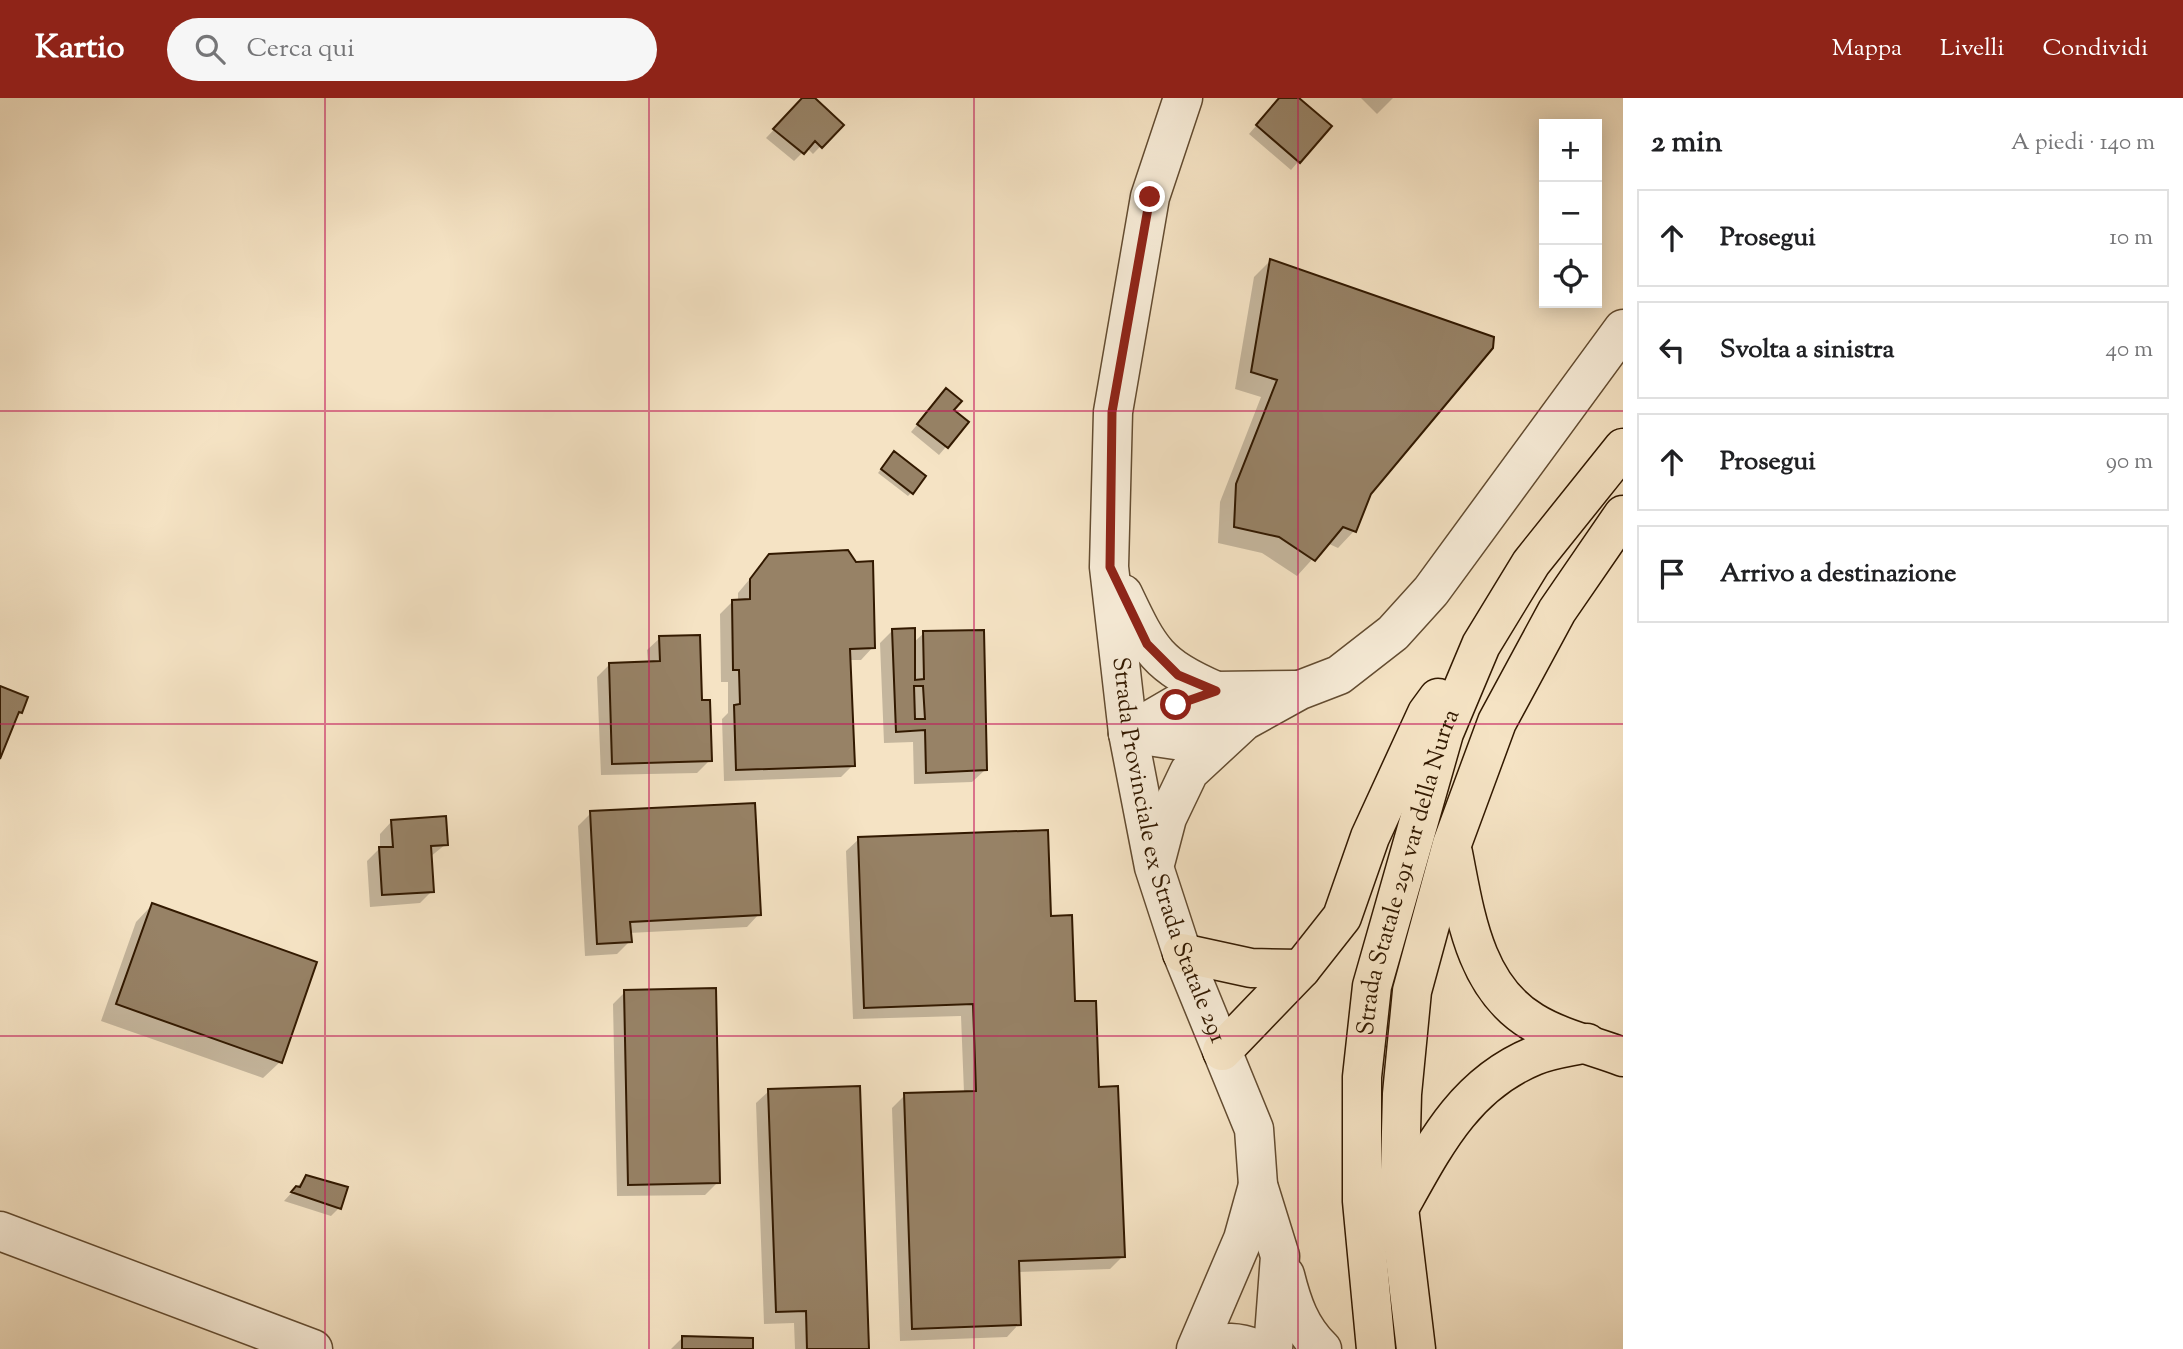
<!DOCTYPE html>
<html lang="it">
<meta charset="utf-8">
<style>
body{margin:0;font-family:"Sorts Mill Goudy",serif;background:#f6f6f6;color:#202124}
.controls{position:absolute;right:21px;top:21px;display:grid;overflow:hidden;border-radius:0px;box-shadow:0 4px 18px #0003}
.controls button{width:63px;height:63px;display:grid;place-items:center;padding:0;border:0;border-bottom:2px solid #e0e0e0;background:#fff;color:#202124;font:35px sans-serif}
.stop{position:absolute;width:21px;height:21px;margin:-16px;border:5px solid #8f2418;border-radius:50%;background:#fff}
.stop.end{background:#8f2418;border-color:#fff;box-shadow:0 2px 7px #0008}
.list{margin:0;padding:0;list-style:none}
h2{display:flex;justify-content:space-between;align-items:center;height:91px;margin:0;padding:0 28px;font-size:30px}
h2 small{font-size:23px;font-weight:400;color:#757577}
.list li{display:grid;grid-template-columns:46px 1fr auto;gap:21px;align-items:center;box-sizing:border-box;height:98px;margin:0 14px 14px;padding:0 14px;border:2px solid #e0e0e0;border-radius:0px}
.list b{display:block;font-size:26px;white-space:nowrap}
.list em{font-size:23px;font-style:normal;color:#757577}
.icon{flex:none;width:38px;height:38px;fill:none;stroke:currentColor;stroke-width:2;stroke-linecap:round;stroke-linejoin:round}
.map{position:relative;flex:none;width:1623px;height:1251px;overflow:hidden}
header{display:flex;align-items:center;gap:42px;box-sizing:border-box;height:98px;padding:0 35px;background:#8f2418;color:#fff}
header strong{font-size:33px}
nav{display:flex;gap:38px;margin-inline-start:auto;font-size:24px}
.search{width:490px;height:63px;background:#f6f6f6;display:flex;align-items:center;gap:18px;box-sizing:border-box;padding:0 24px;border-radius:38px;color:#757577;font-size:26px}
main{display:flex}
aside{flex:1;background:#fff}
.map>svg:first-child{display:block}
.shadow{fill:#0003}
.building{fill:#978266;stroke:#321900;stroke-width:2;fill-rule:evenodd}
.lines{fill:none;stroke-linecap:round;stroke-linejoin:round}
.minor-casing{stroke:#634c31;stroke-width:41}
.highway-casing{stroke:#321900;stroke-width:41}
.minor{stroke:#f8edd9;stroke-width:38}
.highway{stroke:#f5e3c4;stroke-width:38}
.route{stroke:#8f2418;stroke-width:9}
.grid{fill:none;stroke:#c2185b;stroke-width:2;stroke-opacity:0.55}
.labels{text-anchor:middle;dominant-baseline:central;stroke-width:6;stroke-linejoin:round;paint-order:stroke}
.street-label{font-size:24px;fill:#321900;stroke:#f8edd9}
</style>
<header>
<strong>Kartio</strong>
<div class="search"><svg class="icon" aria-label="search" viewBox="0 0 24 24"><circle cx="10" cy="10" r="6"/><path d="M15 15l6 6"/></svg>Cerca qui</div>
<nav><a>Mappa</a><a>Livelli</a><a>Condividi</a></nav>
</header>
<main>
<div class="map">
<svg width="1623" height="1251" viewBox="0 0 1623 1251">
<rect width="100%" height="100%" fill="#f5e3c4"/>
<filter id="stains"><feTurbulence type="fractalNoise" baseFrequency=".00286" numOctaves="4"/><feColorMatrix values="0 0 0 0 .2 0 0 0 0 .09 0 0 0 0 .02 0 0 0 .5 -.17"/></filter>
<radialGradient id="worn" r=".72"><stop offset=".6" stop-color="#630" stop-opacity="0"/><stop offset="1" stop-color="#630" stop-opacity=".3"/></radialGradient>
<path class="shadow" d="M 804,0 L 813,0 L 841,27 L 813,56 L 807,50 L 794,63 L 766,40 Z
M 1280,0 L 1297,0 L 1329,28 L 1291,72 L 1249,36 Z
M 1361,0 L 1393,0 L 1377,16 Z
M 1270,163 L 1369,395 L 1354,433 L 1338,450 L 1327,445 L 1297,478 L 1262,455 L 1218,445 L 1220,404 L 1261,299 L 1235,291 L 1254,179 Z
M 946,292 L 952,312 L 967,324 L 939,357 L 911,334 Z
M 890,359 L 912,394 L 908,398 L 878,375 Z
M 770,457 L 873,549 L 861,562 L 849,562 L 853,667 L 841,679 L 724,683 L 722,621 L 728,615 L 728,584 L 721,584 L 720,516 L 732,504 L 738,503 L 738,495 Z
M 893,532 L 913,545 L 924,535 L 985,672 L 972,684 L 914,686 L 913,644 L 884,645 L 880,545 Z
M 660,540 L 700,604 L 710,662 L 697,675 L 601,677 L 597,579 L 610,566 L 648,565 L 647,552 Z
M 591,715 L 759,816 L 747,829 L 629,835 L 630,843 L 617,856 L 585,858 L 578,728 Z
M 392,723 L 446,746 L 430,759 L 432,793 L 420,805 L 370,809 L 367,763 L 380,750 L 380,736 Z
M 859,741 L 1050,820 L 1098,991 L 1123,1158 L 1110,1171 L 1018,1174 L 1019,1226 L 1007,1239 L 900,1243 L 892,1010 L 905,997 L 964,995 L 961,918 L 853,921 L 846,753 Z
M 152,807 L 280,964 L 263,980 L 101,923 L 136,824 Z
M 625,894 L 718,1084 L 705,1097 L 617,1098 L 613,906 Z
M 769,993 L 867,1251 L 795,1251 L 794,1225 L 764,1226 L 756,1005 Z
M 306,1079 L 339,1110 L 331,1118 L 284,1103 Z
M 683,1239 L 751,1251 L 671,1251 Z"/>
<path class="building" d="M 802,0 L 815,0 L 844,27 L 822,50 L 815,43 L 804,56 L 773,31 Z
M 1279,0 L 1299,0 L 1332,28 L 1300,65 L 1256,27 Z
M 1270,161 L 1494,239 L 1493,250 L 1371,396 L 1356,434 L 1343,429 L 1315,463 L 1279,439 L 1234,429 L 1236,386 L 1277,282 L 1251,274 Z
M 946,290 L 962,303 L 954,312 L 969,324 L 948,350 L 917,326 Z
M 894,353 L 926,378 L 913,396 L 881,371 Z
M 848,452 L 856,464 L 873,463 L 875,550 L 850,551 L 855,668 L 736,672 L 734,607 L 740,606 L 739,572 L 733,572 L 732,502 L 750,501 L 750,481 L 769,456 Z
M 915,530 L 915,582 L 924,581 L 923,533 L 984,532 L 987,672 L 926,675 L 925,632 L 896,634 L 892,531 ZM 914,588 L 923,588 L 925,621 L 915,621 Z
M 700,537 L 702,602 L 710,602 L 712,663 L 612,666 L 609,565 L 660,563 L 659,538 Z
M 0,588 L 28,599 L 22,615 L 19,614 L 0,661 Z
M 755,705 L 761,817 L 630,824 L 632,844 L 597,846 L 590,713 Z
M 446,718 L 448,747 L 431,748 L 434,794 L 382,797 L 379,749 L 393,749 L 391,722 Z
M 1048,732 L 1051,818 L 1072,817 L 1075,903 L 1096,903 L 1099,989 L 1118,988 L 1125,1159 L 1019,1163 L 1021,1227 L 912,1231 L 904,995 L 976,993 L 973,906 L 864,910 L 858,739 Z
M 152,805 L 317,864 L 282,965 L 116,906 Z
M 716,890 L 720,1085 L 628,1087 L 624,892 Z
M 860,988 L 869,1251 L 807,1251 L 806,1213 L 776,1214 L 768,991 Z
M 306,1077 L 348,1089 L 341,1111 L 291,1094 L 296,1088 L 300,1089 Z
M 682,1238 L 753,1240 L 753,1251 L 682,1251 Z"/>
<g class="lines">
<g class="minor-casing">
<g id="minor">
<path id="s1" d="M 1183,0 L 1150,99 L 1113,314 L 1109,469 L 1128,635 L 1154,769 L 1182,855 L 1254,1031 L 1258,1087 L 1280,1158 L 1273,1251"/>
<path d="M 1123,496 C 1150,553 1157,567 1216,593"/>
<path d="M 1128,635 L 1176,607 L 1216,593 L 1295,592"/>
<path d="M 1128,635 L 1182,643 L 1231,626"/>
<path d="M 1156,762 L 1167,720 L 1189,674 L 1244,623 L 1300,592 L 1339,577 L 1393,535 L 1431,493 L 1623,231"/>
<path d="M 0,1133 L 313,1251"/>
<path d="M 1285,1177 C 1292,1205 1300,1230 1322,1251"/>
<path d="M 1196,1251 L 1243,1141 L 1258,1087"/>
<path d="M 1205,1251 C 1223,1242 1239,1244 1257,1251"/>
</g>
</g>
<g class="highway-casing">
<g id="highway">
<path d="M 1453,755 C 1465,815 1474,889 1533,924 C 1559,940 1594,948 1623,959"/>
<path d="M 1182,855 L 1251,870 L 1301,871"/>
<path d="M 1222,953 L 1301,871 L 1342,819 L 1370,739 L 1427,615 L 1438,600"/>
<path d="M 1402,1105 C 1436,1044 1466,986 1534,958 C 1550,951 1570,949 1587,945"/>
<path id="s2" d="M 1376,1251 L 1362,1103 L 1362,979 L 1372,888 L 1444,635 L 1481,547 L 1531,465 L 1623,350"/>
<path d="M 1416,1251 L 1399,1110 L 1402,996 L 1412,893 L 1452,746 L 1497,624 L 1557,513 L 1623,417"/>
</g>
</g>
<use href="#minor" class="minor"/>
<use href="#highway" class="highway"/>
</g>
<g class="lines">
<path class="route" d="M 1150,99 L 1112,314 L 1110,469 L 1147,546 L 1178,577 L 1216,593 L 1176,607"/>
</g>
<path class="grid" d="M 325,0 L 325,1251M 649,0 L 649,1251M 974,0 L 974,1251M 1298,0 L 1298,1251M 0,313 L 1623,313M 0,626 L 1623,626M 0,938 L 1623,938"/>
<g class="labels">
<g class="street-label">
<text stroke="none"><textPath href="#s1" startOffset="768">Strada Provinciale ex Strada Statale 291</textPath></text>
<text stroke="none"><textPath href="#s2" startOffset="483">Strada Statale 291 var della Nurra</textPath></text>
</g>
</g>
<rect width="100%" height="100%" filter="url(#stains)"/>
<rect width="100%" height="100%" fill="url(#worn)"/>
</svg>
<div class="controls">
<button>+</button>
<button>−</button>
<button><svg class="icon" aria-label="locate" viewBox="0 0 24 24"><circle cx="12" cy="12" r="6"/><path d="M12 2v4M12 18v4M2 12h4M18 12h4"/></svg></button>
</div>
<div class="stop" style="left:1176px;top:607px"></div>
<div class="stop end" style="left:1150px;top:99px"></div>
</div>
<aside>
<h2>2 min<small>A piedi · 140 m</small></h2>
<ul class="list">
<li><svg class="icon" aria-label="ahead" viewBox="0 0 24 24"><path d="M12 20V5M6 11l6-6 6 6"/></svg><div><b>Prosegui</b></div><em>10 m</em></li>
<li><svg class="icon" aria-label="left" viewBox="0 0 24 24"><path d="M17 20v-9H6M10 6l-5 5 5 5"/></svg><div><b>Svolta a sinistra</b></div><em>40 m</em></li>
<li><svg class="icon" aria-label="ahead" viewBox="0 0 24 24"><path d="M12 20V5M6 11l6-6 6 6"/></svg><div><b>Prosegui</b></div><em>90 m</em></li>
<li><svg class="icon" aria-label="arrive" viewBox="0 0 24 24"><path d="M6 21V4h12l-3 4 3 4H6"/></svg><div><b>Arrivo a destinazione</b></div></li>
</ul>
</aside>
</main>
